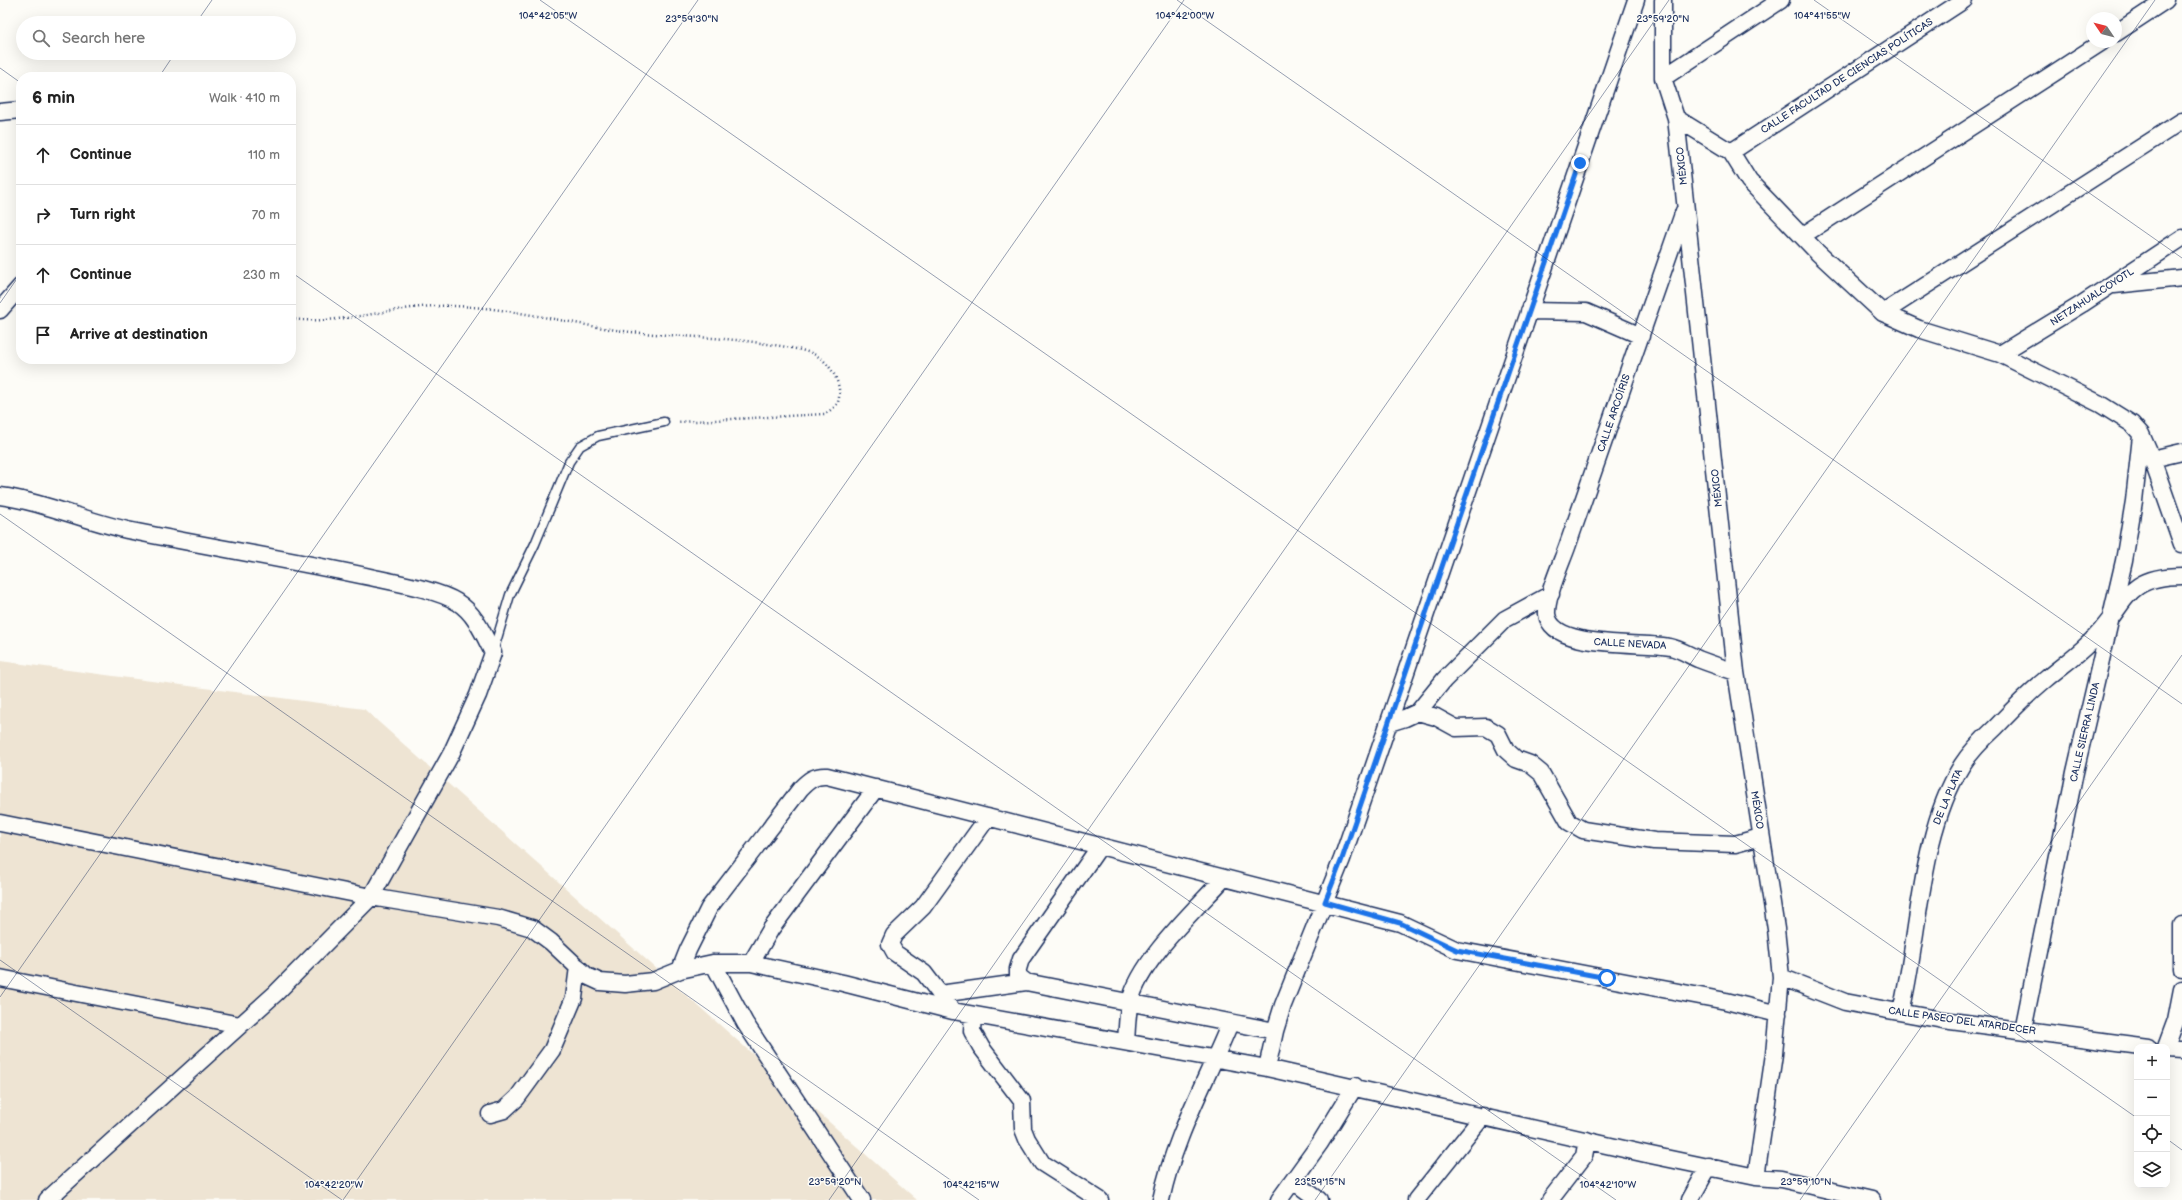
<!DOCTYPE html>
<meta charset="utf-8">
<style>
body{margin:0;font-family:"Balsamiq Sans",sans-serif;background:#f6f6f6;color:#222}
.controls{position:absolute;right:12px;bottom:12px;display:grid;overflow:hidden;border-radius:8px;box-shadow:0 4px 16px #0002}
.controls button{width:36px;height:36px;display:grid;place-items:center;padding:0;border:0;border-bottom:1px solid #e0e0e0;background:#fff;color:#222;font:20px sans-serif}
.compass{position:absolute;left:2086px;top:12px;width:36px;height:36px;border-radius:50%;background:#fff;box-shadow:0 4px 16px #0002;rotate:305deg}
.stop{position:absolute;width:12px;height:12px;margin:-9px;border:3px solid #1a73e8;border-radius:50%;background:#fff}
.stop.end{background:#1a73e8;border-color:#fff;box-shadow:0 1px 4px #0008}
.list{margin:0;padding:0;list-style:none}
h2{display:flex;justify-content:space-between;align-items:center;height:52px;margin:0;padding:0 16px;font-size:17px}
h2 small{font-size:13px;font-weight:400;color:#767676}
.list li{display:grid;grid-template-columns:26px 1fr auto;gap:12px;align-items:center;box-sizing:border-box;height:60px;padding:0 16px;border-top:1px solid #e0e0e0}
.list b{display:block;font-size:15px;white-space:nowrap}
.list em{font-size:13px;font-style:normal;color:#767676}
.icon{flex:none;width:22px;height:22px;fill:none;stroke:currentColor;stroke-width:2;stroke-linecap:round;stroke-linejoin:round}
.map{position:relative;flex:none;width:2182px;height:1200px;overflow:hidden}
.search{position:absolute;background:#fff;box-shadow:0 4px 16px #0002;left:16px;top:16px;width:280px;height:44px;display:flex;align-items:center;gap:10px;box-sizing:border-box;padding:0 14px;border-radius:22px;color:#767676;font-size:15px}
.panel{position:absolute;background:#fff;box-shadow:0 4px 16px #0002;left:16px;top:72px;width:280px;height:292px;border-radius:16px}
.map>svg:first-child{display:block}
.built{fill:#eee4d3}
.lines{fill:none;stroke-linecap:round;stroke-linejoin:round}
.lane-casing{stroke:#1b2f5e;stroke-width:11}
.street-casing{stroke:#1b2f5e;stroke-width:19}
.path{stroke:#1b2f5e;stroke-width:2.5;stroke-dasharray:1 3;stroke-linecap:butt}
.lane{stroke:#fdfcf7;stroke-width:8}
.street{stroke:#fdfcf7;stroke-width:16}
.route{stroke:#1a73e8;stroke-width:5}
.ticks{fill:none;stroke:#1b2f5e;stroke-width:1;stroke-opacity:0.45}
.labels{text-anchor:middle;dominant-baseline:central;stroke-width:3;stroke-linejoin:round;paint-order:stroke}
.street-label{font-size:10px;fill:#1b2f5e;stroke:#fdfcf7}
.ticks-label{font-size:10px;text-anchor:middle;fill:#1b2f5e;stroke:#fdfcf7;stroke-width:3;stroke-linejoin:round;paint-order:stroke}
</style>
<div class="map">
<svg width="2182" height="1200" viewBox="0 0 2182 1200">
<rect width="100%" height="100%" fill="#fdfcf7"/>
<filter id="ink" filterUnits="userSpaceOnUse"><feTurbulence type="fractalNoise" baseFrequency=".025" numOctaves="2"/><feDisplacementMap in="SourceGraphic" scale="8" xChannelSelector="R" yChannelSelector="G"/><feConvolveMatrix kernelMatrix="1 2 1 2 8 2 1 2 1" color-interpolation-filters="sRGB"/></filter>
<g filter="url(#ink)">
<path class="built" d="M 0,661 L 364,709 L 917,1200 L 0,1200 Z"/>
<g class="lines">
<g class="lane-casing">
<path id="lane" d="M 493,652 L 510,595 L 535,544 L 569,462 L 580,446 L 598,436 L 664,422"/>
</g>
<g class="street-casing">
<path id="street" d="M 1663,0 L 1663,78 L 1676,118 L 1736,672 L 1776,929 L 1781,977 L 1774,1054 L 1756,1177
M 2116,33 L 2166,0
M 1663,78 L 1781,0
M 0,112 L 21,110
M 1676,118 L 1731,152 L 1749,181 L 1818,253 L 1883,313 L 1919,329 L 2000,354 L 2100,404 L 2132,424 L 2141,434 L 2152,459 L 2182,544
M 1731,152 L 1964,0
M 1684,211 L 1567,547 C 1561,564 1546,596 1547,614 C 1551,651 1645,641 1670,647 C 1680,649 1689,655 1698,659 C 1711,664 1723,668 1736,672
M 1802,236 L 2102,42
M 2114,285 L 2182,278
M 0,310 L 21,286
M 1529,311 L 1586,312 L 1641,336
M 1883,313 L 2182,121
M 2000,354 L 2082,304 L 2182,238
M 2152,459 L 2182,452
M 0,496 C 45,502 87,522 132,531 C 211,547 291,560 370,577 C 392,582 439,590 457,602 C 475,613 484,635 493,653 L 478,695 L 451,754 L 371,897 L 276,993 L 47,1200
M 1418,712 L 1444,680 L 1505,619 L 1551,594
M 1389,723 L 1405,718 L 1418,712 L 1436,717 L 1456,728 L 1486,727 L 1498,734 L 1506,750 L 1516,759 L 1530,764 L 1541,773 L 1569,822 L 1583,830 L 1654,841 L 1735,844 L 1761,837
M 0,823 L 371,897 L 498,918 L 532,928 L 551,942 L 587,976 L 600,982 L 625,984 L 653,981 L 680,970 L 713,963 L 751,963 L 843,983 L 953,1011 L 1267,1068 L 1646,1154 L 1756,1177 L 1781,1179 L 1872,1200
M 1100,846 L 1021,959 L 1018,969 L 1018,976 L 1026,982 L 1275,1031
M 2182,925 L 2182,968
M 713,963 L 745,1023 L 862,1200
M 751,963 L 771,929 L 876,788
M 680,970 L 688,950 L 709,908 L 801,788 C 809,780 815,775 827,776 L 1400,923 L 1457,950 L 1726,1001 L 1778,1014
M 1781,977 L 1845,1002 L 1871,1007 L 1943,1020 L 2148,1047
M 0,978 L 240,1025
M 940,994 L 1026,982
M 953,1011 L 924,973 L 895,953 L 890,944 L 894,935 L 923,907 L 988,817
M 1901,1012 C 1920,933 1919,835 1962,765 C 1971,751 1984,738 1996,727 C 2012,710 2029,693 2046,679 C 2060,667 2075,657 2088,644 C 2127,610 2119,576 2182,576
M 973,1015 L 972,1031 L 981,1047 L 1022,1101 L 1023,1129 L 1027,1139 L 1042,1163 L 1100,1200
M 2023,1030 L 2075,772 L 2124,561 L 2134,501 L 2141,436
M 1126,1042 C 1127,1029 1127,1015 1130,1002 C 1140,960 1195,910 1224,878
M 2166,1047 L 2176,1020 L 2182,989
M 2167,1049 L 2182,1050
M 1267,1068 L 1275,1031 L 1283,1005 L 1342,859 L 1636,0
M 490,1114 L 504,1110 L 517,1098 L 552,1050 L 574,998 L 578,967
M 1293,1181 L 1319,1200
M 1161,1200 C 1174,1137 1206,1082 1230,1023
M 1279,1200 L 1320,1143 L 1355,1086
M 1416,1200 L 1483,1116
M 1550,1200 L 1584,1156 L 1587,1140
M 1690,1200 L 1709,1166"/>
</g>
<path class="path" d="M 291,319 C 340,325 387,308 435,306 C 501,304 566,324 631,332 C 672,336 713,337 754,342 C 773,345 793,347 811,353 C 828,359 844,383 838,402 C 836,407 829,411 825,414 L 677,422"/>
<use href="#lane" class="lane"/>
<use href="#street" class="street"/>
</g>
</g>
<g class="lines" filter="url(#ink)">
<path class="route" d="M 1580,163 L 1342,859 L 1325,902 L 1400,923 L 1457,950 L 1607,978"/>
</g>
<path class="ticks" d="M 540,0 L 2137,1118M 1177,0 L 2182,704M 1814,0 L 2182,258M 196,23 L 212,0M 0,68 L 21,83M 159,77 L 175,53M 291,272 L 1616,1200M 0,303 L 21,273M 0,514 L 979,1200M 0,960 L 342,1200M 0,997 L 698,0M 2167,1139 L 2182,1150M 343,1200 L 1184,0M 829,1200 L 1669,0M 1315,1200 L 2155,0M 1800,1200 L 2182,655"/>
<g class="labels">
<g class="street-label">
<text transform="translate(1847 76) rotate(-33)">CALLE FACULTAD DE CIENCIAS POLÍTICAS</text>
<text transform="translate(1682 166) rotate(-96)">MÉXICO</text>
<text transform="translate(2092 297) rotate(-33)">NETZAHUALCOYOTL</text>
<text transform="translate(1614 413) rotate(-71)">CALLE ARCOÍRIS</text>
<text transform="translate(1717 488) rotate(-96)">MÉXICO</text>
<text transform="translate(1630 644) rotate(3)">CALLE NEVADA</text>
<text transform="translate(2085 732) rotate(-77)">CALLE SIERRA LINDA</text>
<text transform="translate(1948 797) rotate(-67)">DE LA PLATA</text>
<text transform="translate(1757 810) rotate(81)">MÉXICO</text>
<text transform="translate(1962 1021) rotate(8)">CALLE PASEO DEL ATARDECER</text>
</g>
</g>
<g class="ticks-label">
<text x="1822" y="19">104°41'55"W</text>
<text x="548" y="19">104°42'05"W</text>
<text x="1185" y="19">104°42'00"W</text>
<text x="692" y="22">23°59'30"N</text>
<text x="1663" y="22">23°59'20"N</text>
<text x="835" y="1185">23°59'20"N</text>
<text x="1320" y="1185">23°59'15"N</text>
<text x="1806" y="1185">23°59'10"N</text>
<text x="334" y="1188">104°42'20"W</text>
<text x="971" y="1188">104°42'15"W</text>
<text x="1608" y="1188">104°42'10"W</text>
</g>
</svg>
<div class="controls">
<button>+</button>
<button>−</button>
<button><svg class="icon" aria-label="locate" viewBox="0 0 24 24"><circle cx="12" cy="12" r="6"/><path d="M12 2v4M12 18v4M2 12h4M18 12h4"/></svg></button>
<button><svg class="icon" aria-label="layers" viewBox="0 0 24 24"><path d="M12 4l9 5-9 5-9-5zM3 14l9 5 9-5"/></svg></button>
</div>
<svg class="compass" viewBox="-18 -18 36 36"><path d="M0-13l5 13h-10z" fill="#e53935"/><path d="M0 13l5-13h-10z" fill="#767676"/></svg>
<div class="stop" style="left:1607px;top:978px"></div>
<div class="stop end" style="left:1580px;top:163px"></div>
<div class="search"><svg class="icon" aria-label="search" viewBox="0 0 24 24"><circle cx="10" cy="10" r="6"/><path d="M15 15l6 6"/></svg>Search here</div>
<section class="panel">
<h2>6 min<small>Walk · 410 m</small></h2>
<ul class="list">
<li><svg class="icon" aria-label="ahead" viewBox="0 0 24 24"><path d="M12 20V5M6 11l6-6 6 6"/></svg><div><b>Continue</b></div><em>110 m</em></li>
<li><svg class="icon" aria-label="right" viewBox="0 0 24 24"><path d="M7 20v-9h11M14 6l5 5-5 5"/></svg><div><b>Turn right</b></div><em>70 m</em></li>
<li><svg class="icon" aria-label="ahead" viewBox="0 0 24 24"><path d="M12 20V5M6 11l6-6 6 6"/></svg><div><b>Continue</b></div><em>230 m</em></li>
<li><svg class="icon" aria-label="arrive" viewBox="0 0 24 24"><path d="M6 21V4h12l-3 4 3 4H6"/></svg><div><b>Arrive at destination</b></div></li>
</ul>
</section>
</div>
